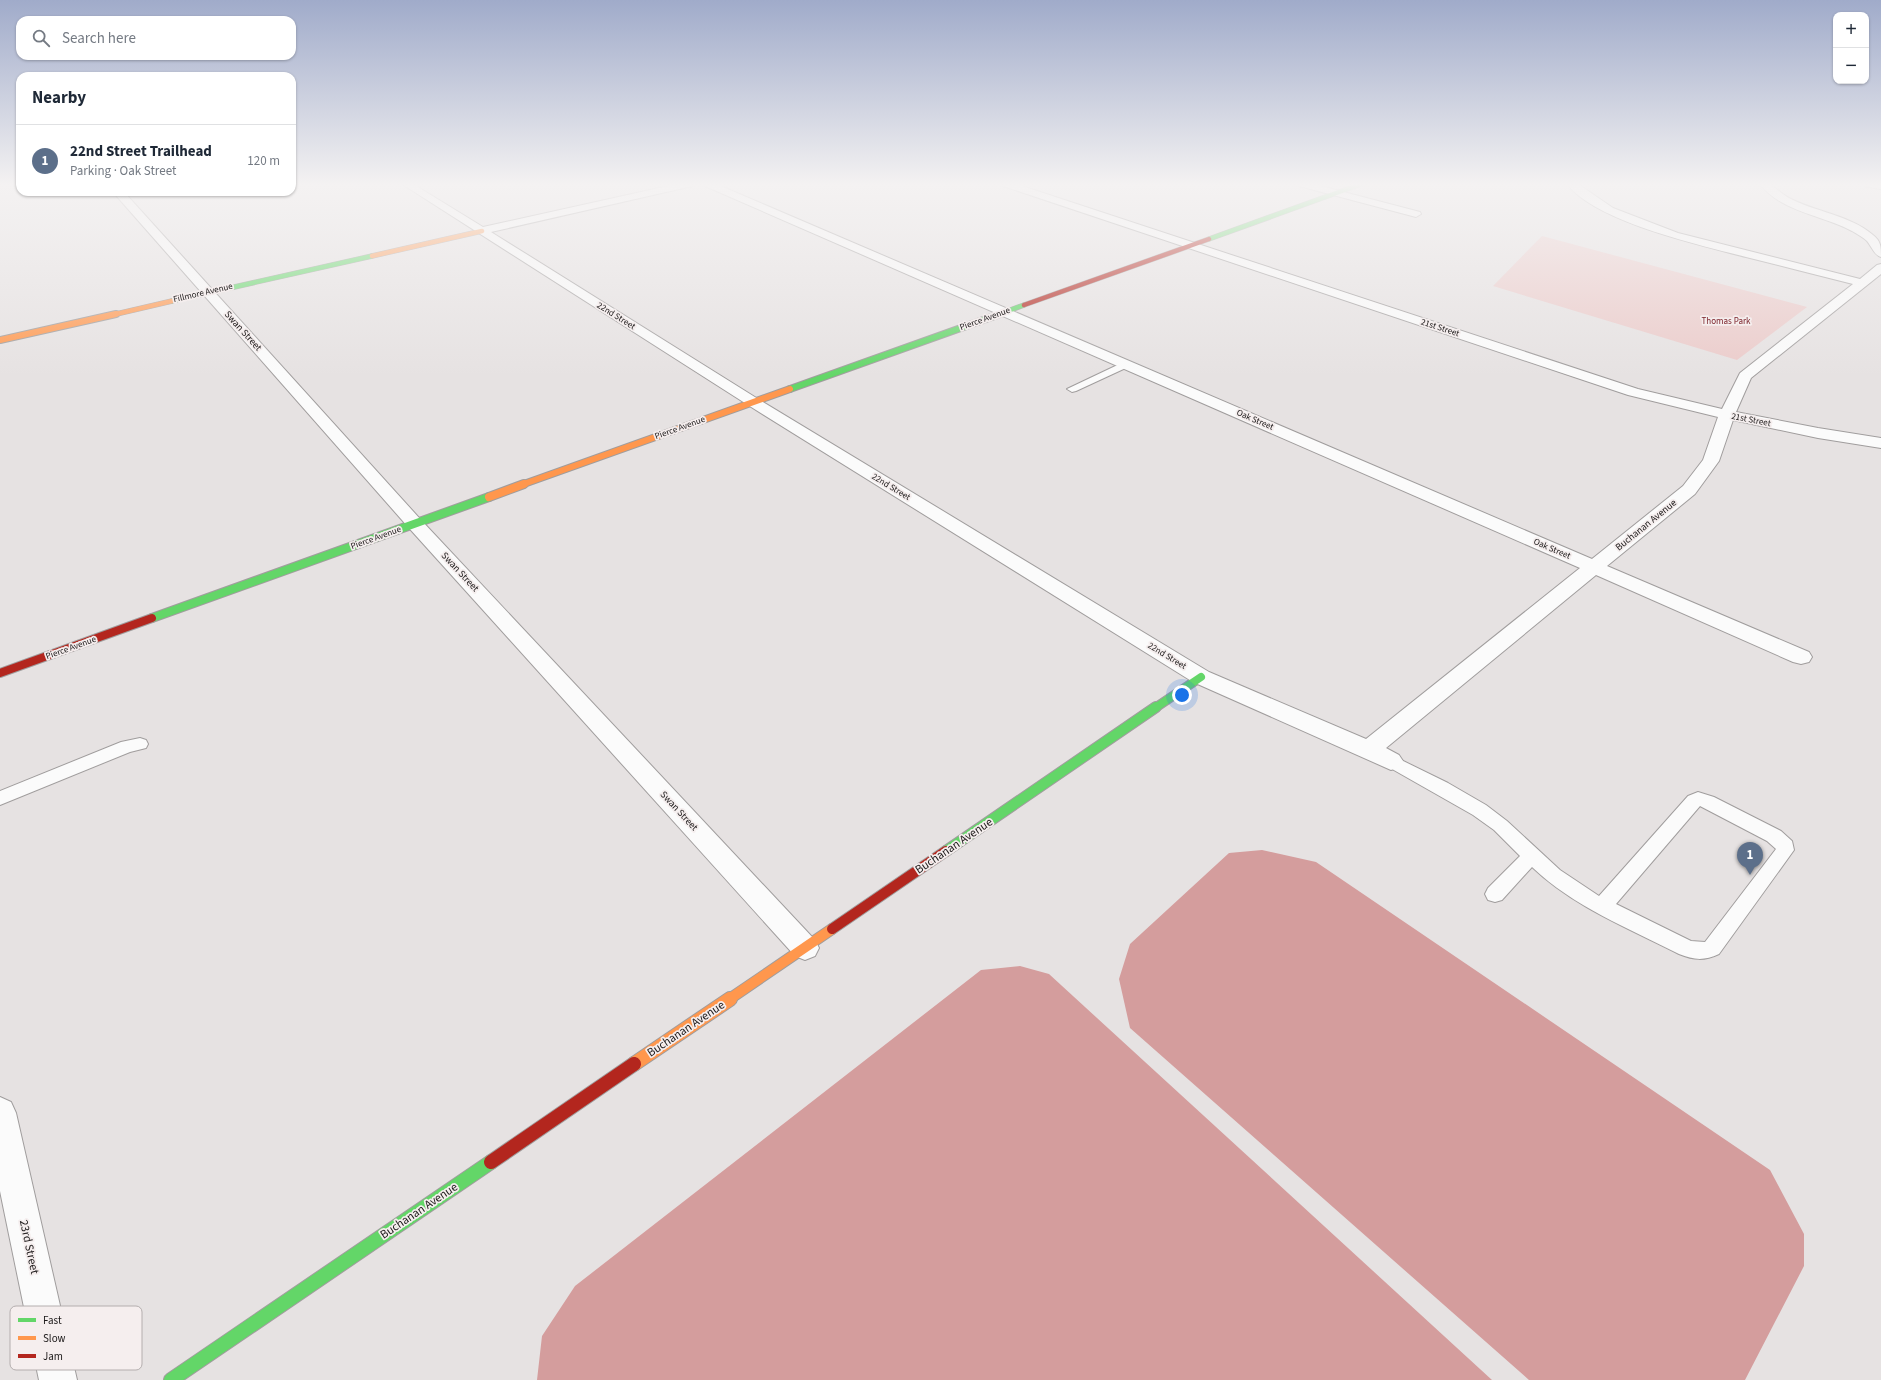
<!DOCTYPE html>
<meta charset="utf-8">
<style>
body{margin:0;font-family:"Source Sans 3",sans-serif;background:#f6f6f7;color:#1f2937}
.controls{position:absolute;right:12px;top:12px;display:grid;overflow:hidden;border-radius:8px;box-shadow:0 1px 3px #0004}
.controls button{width:36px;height:36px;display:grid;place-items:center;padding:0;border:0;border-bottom:1px solid #e0e1e3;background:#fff;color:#1f2937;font:20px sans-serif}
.you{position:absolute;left:1182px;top:695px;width:14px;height:14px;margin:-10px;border:3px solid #fff;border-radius:50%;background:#1a73e8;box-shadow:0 0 0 6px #1a73e833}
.badge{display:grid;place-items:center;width:26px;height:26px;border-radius:50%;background:#635f5f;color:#fff;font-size:13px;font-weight:700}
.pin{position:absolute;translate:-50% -33px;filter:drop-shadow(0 1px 2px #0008)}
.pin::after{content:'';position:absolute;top:21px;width:14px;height:12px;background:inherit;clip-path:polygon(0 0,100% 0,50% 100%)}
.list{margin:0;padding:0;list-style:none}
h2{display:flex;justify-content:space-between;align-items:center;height:52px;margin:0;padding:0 16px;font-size:17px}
h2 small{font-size:13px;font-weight:400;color:#747a83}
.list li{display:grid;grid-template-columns:26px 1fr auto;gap:12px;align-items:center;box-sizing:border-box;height:72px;padding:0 16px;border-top:1px solid #e0e1e3}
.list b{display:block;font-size:15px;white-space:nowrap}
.list p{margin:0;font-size:13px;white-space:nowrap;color:#747a83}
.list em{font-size:13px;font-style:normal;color:#747a83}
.icon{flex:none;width:22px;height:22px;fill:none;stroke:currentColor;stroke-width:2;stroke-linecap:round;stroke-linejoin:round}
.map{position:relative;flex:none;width:1881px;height:1380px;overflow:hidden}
.search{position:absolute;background:#fff;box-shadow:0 1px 3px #0004;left:16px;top:16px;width:280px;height:44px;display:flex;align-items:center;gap:10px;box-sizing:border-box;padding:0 14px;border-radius:12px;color:#747a83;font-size:15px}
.panel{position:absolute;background:#fff;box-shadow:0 1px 3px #0004;left:16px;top:72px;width:280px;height:124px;border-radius:12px}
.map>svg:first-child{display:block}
.green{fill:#ebcbca}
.water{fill:#d49d9d}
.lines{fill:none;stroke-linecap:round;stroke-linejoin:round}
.lane-casing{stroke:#a09d9d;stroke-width:2}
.street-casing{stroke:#a09d9d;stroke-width:2}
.fast-far4-casing{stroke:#a09d9d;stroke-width:5.5}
.fast-far3-casing{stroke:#a09d9d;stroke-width:8}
.fast-far2-casing{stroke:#a09d9d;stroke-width:10}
.fast-far1-casing{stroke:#a09d9d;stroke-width:12}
.fast-casing{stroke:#a09d9d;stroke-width:16}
.slow-far4-casing{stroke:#a09d9d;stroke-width:5.5}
.slow-far3-casing{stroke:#a09d9d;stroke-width:8}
.slow-far2-casing{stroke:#a09d9d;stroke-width:10}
.slow-far1-casing{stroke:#a09d9d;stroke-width:12}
.slow-casing{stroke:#a09d9d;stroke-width:16}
.jam-far3-casing{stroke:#a09d9d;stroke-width:5.5}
.jam-far2-casing{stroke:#a09d9d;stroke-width:10}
.jam-far1-casing{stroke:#a09d9d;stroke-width:12}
.jam-casing{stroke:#a09d9d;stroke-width:16}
.lane{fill:#fbfbfb;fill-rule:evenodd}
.street{fill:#fbfbfb;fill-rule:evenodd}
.fast-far4{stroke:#63d668;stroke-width:4.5}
.fast-far3{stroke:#63d668;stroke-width:6}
.fast-far2{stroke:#63d668;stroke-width:8}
.fast-far1{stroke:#63d668;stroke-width:10}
.fast{stroke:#63d668;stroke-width:14}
.slow-far4{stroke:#ff974d;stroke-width:4.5}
.slow-far3{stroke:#ff974d;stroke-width:6}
.slow-far2{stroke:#ff974d;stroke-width:8}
.slow-far1{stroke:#ff974d;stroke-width:10}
.slow{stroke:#ff974d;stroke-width:14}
.jam-far3{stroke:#b3261e;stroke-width:4.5}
.jam-far2{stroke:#b3261e;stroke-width:8}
.jam-far1{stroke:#b3261e;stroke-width:10}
.jam{stroke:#b3261e;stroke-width:14}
.labels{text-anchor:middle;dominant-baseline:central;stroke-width:3.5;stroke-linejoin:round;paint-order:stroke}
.far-street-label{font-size:9px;fill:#1c1919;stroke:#f5eeee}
.far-park-label{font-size:9px;fill:#781c24;stroke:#f5eeee}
.street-label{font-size:10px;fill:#1c1919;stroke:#f5eeee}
.near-street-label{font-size:12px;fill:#1c1919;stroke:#f5eeee}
.key{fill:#f5eeee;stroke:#b4aeae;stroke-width:1}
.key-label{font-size:11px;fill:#1c1919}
</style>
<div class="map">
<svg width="1881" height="1380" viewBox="0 0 1881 1380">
<rect width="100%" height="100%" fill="#e6e2e2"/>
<path class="green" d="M 1542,236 L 1807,307 L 1737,360 L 1493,286 Z"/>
<path class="water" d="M 1262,850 L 1316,862 L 1770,1170 L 1804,1234 L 1804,1266 L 1745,1380 L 1529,1380 L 1130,1028 L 1119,979 L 1130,944 L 1229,853 Z
M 1020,966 L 1049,974 L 1492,1380 L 537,1380 L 542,1336 L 575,1286 L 981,970 Z"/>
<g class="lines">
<g class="lane-casing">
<path id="lane" d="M 1126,361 L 1131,364 L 1130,366 L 1076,391 L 1072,392 L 1067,389 Z
M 140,738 L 146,740 L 148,744 L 146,748 L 130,752 L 0,805 L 0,791 L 121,742 Z
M 1391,755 L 1448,783 L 1486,805 L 1507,821 L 1560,870 L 1599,896 L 1688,796 L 1698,792 L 1714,797 L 1781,831 L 1792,841 L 1794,850 L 1719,954 C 1704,961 1694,960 1679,954 C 1628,928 1574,907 1532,867 L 1502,900 L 1495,902 L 1488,900 L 1485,894 L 1488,888 L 1520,856 L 1494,830 L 1473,815 L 1385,765 L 1382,761 L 1385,757 ZM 1700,806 L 1767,841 L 1776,849 L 1705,942 L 1691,941 L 1616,904 Z"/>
</g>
<g class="street-casing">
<path id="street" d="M 402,184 L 413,184 L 483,227 L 677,184 L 693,184 L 692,186 L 688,187 L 491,232 L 758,399 L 1209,672 L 1366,739 L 1580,568 L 705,186 L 704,184 L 716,184 L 1592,559 L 1683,486 L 1703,460 L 1718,417 L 1628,395 L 1003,186 L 1002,184 L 1016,184 L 1638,389 L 1722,409 L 1740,373 L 1853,284 C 1817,275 1782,266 1746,257 C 1700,245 1596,222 1567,184 L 1578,184 L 1613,208 L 1678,233 L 1860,279 L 1877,265 L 1881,264 L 1881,274 L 1751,378 L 1736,412 L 1818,428 L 1881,438 L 1881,448 L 1818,438 L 1733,420 L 1719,461 L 1695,494 L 1607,566 L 1809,652 L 1812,657 L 1809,662 L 1801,664 L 1793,662 L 1596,575 L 1386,748 L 1399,755 L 1403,761 L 1399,767 L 1391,770 L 1193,682 L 748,405 Z
M 1298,184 L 1313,184 L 1420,212 L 1421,214 L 1416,217 L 1299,186 Z
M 1760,184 C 1772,182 1778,192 1789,198 C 1815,212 1850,215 1873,235 C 1881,241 1881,247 1881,257 C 1874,255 1872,247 1867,241 C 1863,237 1857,234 1852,231 C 1823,215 1781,212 1760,184 Z
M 1863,184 L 1881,184 L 1881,189 L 1864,186 Z
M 113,192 L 124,192 L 421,520 L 815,940 L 819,948 L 815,956 L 805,960 L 795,956 L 409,528 Z
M 0,1097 L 11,1102 L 16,1113 L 77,1380 L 39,1380 L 0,1191 Z"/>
</g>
<g class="fast-far4-casing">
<path id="fast-far4" d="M 1209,239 L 1361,184
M 172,301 L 372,256
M 997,315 L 1024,305"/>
</g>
<g class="fast-far3-casing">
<path id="fast-far3" d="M 790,389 L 1000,314"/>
</g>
<g class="fast-far2-casing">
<path id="fast-far2" d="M 152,618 L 489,497
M 1155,708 L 1201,677"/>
</g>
<g class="fast-far1-casing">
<path id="fast-far1" d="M 946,851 L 1156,707"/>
</g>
<g class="fast-casing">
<path id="fast" d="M 171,1380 L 491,1162"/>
</g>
<g class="slow-far4-casing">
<path id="slow-far4" d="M 372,256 L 482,231
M 112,315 L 172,301"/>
</g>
<g class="slow-far3-casing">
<path id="slow-far3" d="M 0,340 L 116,314
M 521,485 L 790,389"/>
</g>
<g class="slow-far2-casing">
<path id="slow-far2" d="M 489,497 L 524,484"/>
</g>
<g class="slow-far1-casing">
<path id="slow-far1" d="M 728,1000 L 832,929"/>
</g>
<g class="slow-casing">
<path id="slow" d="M 634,1064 L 730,999"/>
</g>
<g class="jam-far3-casing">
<path id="jam-far3" d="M 1024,305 L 1209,239"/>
</g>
<g class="jam-far2-casing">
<path id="jam-far2" d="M 0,673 L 152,618"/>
</g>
<g class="jam-far1-casing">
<path id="jam-far1" d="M 832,929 L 946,851"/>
</g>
<g class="jam-casing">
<path id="jam" d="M 491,1162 L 634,1064"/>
</g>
<use href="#lane" class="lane"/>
<use href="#street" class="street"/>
<use href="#fast-far4" class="fast-far4"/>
<use href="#fast-far3" class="fast-far3"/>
<use href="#fast-far2" class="fast-far2"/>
<use href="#fast-far1" class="fast-far1"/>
<use href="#fast" class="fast"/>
<use href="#slow-far4" class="slow-far4"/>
<use href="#slow-far3" class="slow-far3"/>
<use href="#slow-far2" class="slow-far2"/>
<use href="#slow-far1" class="slow-far1"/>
<use href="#slow" class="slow"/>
<use href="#jam-far3" class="jam-far3"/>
<use href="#jam-far2" class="jam-far2"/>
<use href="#jam-far1" class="jam-far1"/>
<use href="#jam" class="jam"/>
</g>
<linearGradient id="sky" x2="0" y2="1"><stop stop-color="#a0abca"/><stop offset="0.49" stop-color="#f4f2f2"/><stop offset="1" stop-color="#f4f2f2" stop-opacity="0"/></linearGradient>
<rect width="1881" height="377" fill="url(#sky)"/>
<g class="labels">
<g class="far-street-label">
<text transform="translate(203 293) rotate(-13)">Fillmore Avenue</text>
<text transform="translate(616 316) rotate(32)">22nd Street</text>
<text transform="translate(985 319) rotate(-20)">Pierce Avenue</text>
<text transform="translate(1440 328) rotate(18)">21st Street</text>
<text transform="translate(1255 420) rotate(23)">Oak Street</text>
<text transform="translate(1751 420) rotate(11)">21st Street</text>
<text transform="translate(680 428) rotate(-20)">Pierce Avenue</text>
<text transform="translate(891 487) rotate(31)">22nd Street</text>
<text transform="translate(376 538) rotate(-20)">Pierce Avenue</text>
<text transform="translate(1552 549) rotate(23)">Oak Street</text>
<text transform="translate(71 648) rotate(-20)">Pierce Avenue</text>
<text transform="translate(1167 656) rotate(31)">22nd Street</text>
</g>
<g class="far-park-label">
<text x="1726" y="321">Thomas Park</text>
</g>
<g class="street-label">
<text transform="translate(243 331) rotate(48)">Swan Street</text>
<text transform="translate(1646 525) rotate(-39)">Buchanan Avenue</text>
<text transform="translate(460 572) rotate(47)">Swan Street</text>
<text transform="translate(679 811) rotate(47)">Swan Street</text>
</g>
<g class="near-street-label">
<text transform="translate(954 846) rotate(-34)">Buchanan Avenue</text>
<text transform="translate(686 1029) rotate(-34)">Buchanan Avenue</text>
<text transform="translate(419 1211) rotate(-34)">Buchanan Avenue</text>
<text transform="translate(29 1247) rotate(78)">23rd Street</text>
</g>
</g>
<rect x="10" y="1306" width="132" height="64" rx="6" class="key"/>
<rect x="18" y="1318" width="18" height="4" fill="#63d668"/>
<rect x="18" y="1336" width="18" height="4" fill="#ff974d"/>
<rect x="18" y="1354" width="18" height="4" fill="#b3261e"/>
<g class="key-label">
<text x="43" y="1324">Fast</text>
<text x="43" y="1342">Slow</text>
<text x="43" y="1360">Jam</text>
</g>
</svg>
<div class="controls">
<button>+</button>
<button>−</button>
</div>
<div class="you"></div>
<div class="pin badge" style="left:1750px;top:875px;background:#5c6f8a">1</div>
<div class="search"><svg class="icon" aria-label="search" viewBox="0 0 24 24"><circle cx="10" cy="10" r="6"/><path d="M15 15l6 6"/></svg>Search here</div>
<section class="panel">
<h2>Nearby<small></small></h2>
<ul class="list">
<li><span class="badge" style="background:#5c6f8a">1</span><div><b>22nd Street Trailhead</b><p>Parking · Oak Street</p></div><em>120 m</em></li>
</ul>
</section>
</div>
